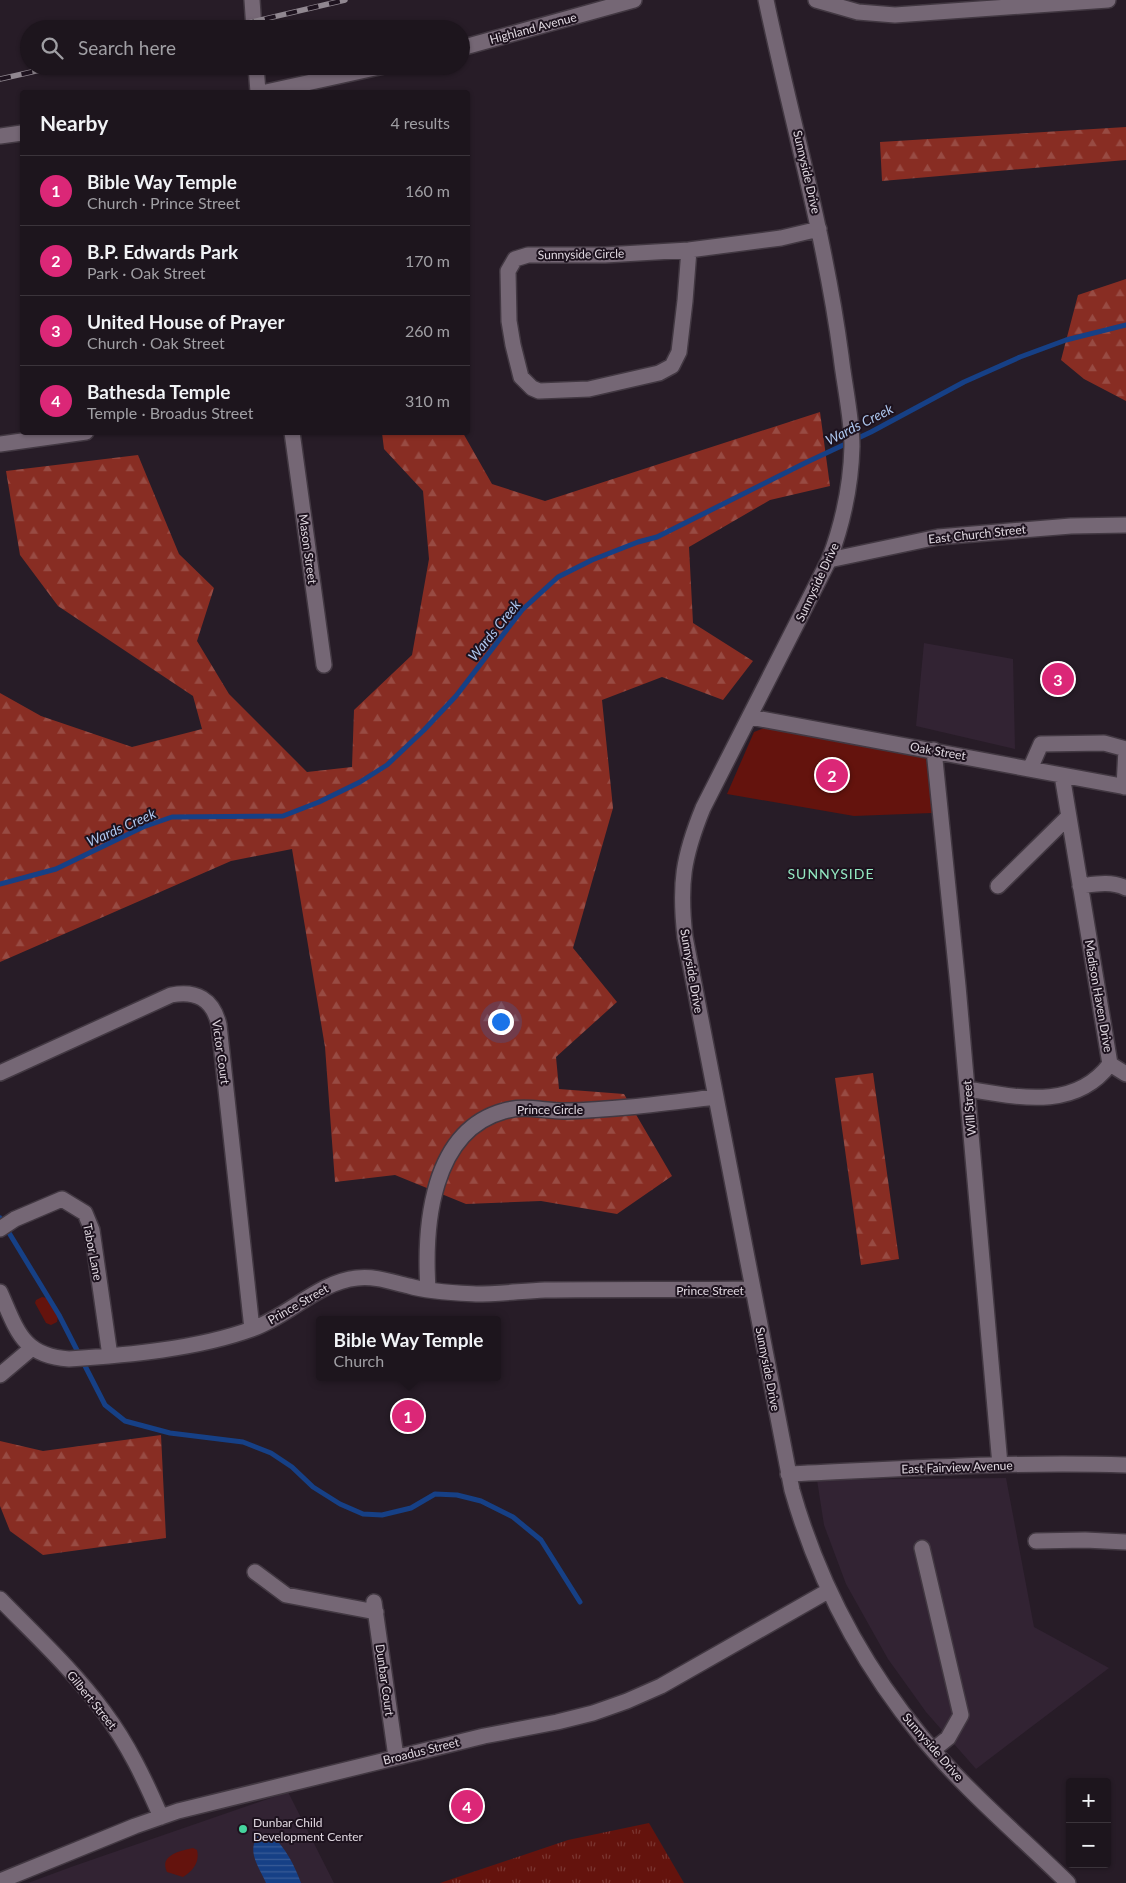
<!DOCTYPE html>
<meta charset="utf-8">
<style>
body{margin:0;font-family:Lato,sans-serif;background:#2a222a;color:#f1f3f6}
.controls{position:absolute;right:15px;bottom:15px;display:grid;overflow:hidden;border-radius:5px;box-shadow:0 1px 4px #0004}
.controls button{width:45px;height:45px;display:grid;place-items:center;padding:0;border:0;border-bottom:1px solid #3b343b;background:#1d151d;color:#f1f3f6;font:25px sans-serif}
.you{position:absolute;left:500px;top:1021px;width:18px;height:18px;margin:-12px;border:4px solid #fff;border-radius:50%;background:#1a73e8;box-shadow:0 0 0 8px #1a73e833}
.badge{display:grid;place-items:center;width:32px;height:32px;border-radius:50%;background:#db2777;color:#fff;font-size:16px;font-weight:700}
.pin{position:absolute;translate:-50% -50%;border:2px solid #fff;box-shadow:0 1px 5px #0006}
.popup{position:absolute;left:316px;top:1316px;width:185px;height:65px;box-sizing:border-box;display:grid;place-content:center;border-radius:5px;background:#1d151d;filter:drop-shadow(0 1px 4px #0005);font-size:16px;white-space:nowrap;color:#a09fa4}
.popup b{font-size:19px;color:#f1f3f6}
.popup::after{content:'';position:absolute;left:50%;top:100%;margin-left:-10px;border:10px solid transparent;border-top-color:#1d151d}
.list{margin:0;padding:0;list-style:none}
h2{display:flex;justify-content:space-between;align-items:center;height:65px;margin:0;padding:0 20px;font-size:21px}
h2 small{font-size:16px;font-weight:400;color:#a09fa4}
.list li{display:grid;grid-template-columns:32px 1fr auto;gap:15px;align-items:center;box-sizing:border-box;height:70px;padding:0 20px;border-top:1px solid #3b343b}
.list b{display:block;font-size:19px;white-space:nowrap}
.list p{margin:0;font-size:16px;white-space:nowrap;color:#a09fa4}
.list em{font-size:16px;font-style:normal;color:#a09fa4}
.icon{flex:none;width:28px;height:28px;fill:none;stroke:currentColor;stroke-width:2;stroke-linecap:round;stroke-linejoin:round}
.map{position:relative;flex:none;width:1126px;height:1883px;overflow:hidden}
.search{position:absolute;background:#1d151d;box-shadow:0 1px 4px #0004;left:20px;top:20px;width:450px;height:55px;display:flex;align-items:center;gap:12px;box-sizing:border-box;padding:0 18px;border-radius:28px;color:#a09fa4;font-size:19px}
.panel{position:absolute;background:#1d151d;box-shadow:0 1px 4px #0004;left:20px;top:90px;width:450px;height:345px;border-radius:5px}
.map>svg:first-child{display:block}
.built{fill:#322333}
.grass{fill:url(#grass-tufts)}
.forest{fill:url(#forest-firs)}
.green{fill:#64130d}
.water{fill:url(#water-rules)}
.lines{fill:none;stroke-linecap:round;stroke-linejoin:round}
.stream{stroke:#164086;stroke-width:5}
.minor-casing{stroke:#423842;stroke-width:18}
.minor{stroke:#756775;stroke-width:15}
.rail-casing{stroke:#908790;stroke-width:5.5}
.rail{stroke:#1d121e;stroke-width:4;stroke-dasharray:11;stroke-linecap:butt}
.poi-dot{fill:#46d49e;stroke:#1d121e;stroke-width:2}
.labels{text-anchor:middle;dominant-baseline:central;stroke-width:4;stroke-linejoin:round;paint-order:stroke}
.street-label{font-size:12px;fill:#e0d8e0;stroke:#1d121e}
.poi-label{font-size:12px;fill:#e0d8e0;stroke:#1d121e;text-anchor:start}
.water-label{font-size:14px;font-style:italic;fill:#adc6ee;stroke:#1d121e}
.neighbourhood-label{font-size:14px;letter-spacing:1px;fill:#94e9c2;stroke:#1d121e}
</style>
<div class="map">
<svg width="1126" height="1883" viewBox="0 0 1126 1883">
<defs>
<pattern id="grass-tufts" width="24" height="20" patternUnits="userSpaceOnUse" patternTransform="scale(1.25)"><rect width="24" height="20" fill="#64130d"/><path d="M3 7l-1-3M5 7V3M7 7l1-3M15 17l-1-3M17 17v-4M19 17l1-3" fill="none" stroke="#7a3530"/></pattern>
<pattern id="forest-firs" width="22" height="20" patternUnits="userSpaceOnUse" patternTransform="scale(1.25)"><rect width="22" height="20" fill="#882d23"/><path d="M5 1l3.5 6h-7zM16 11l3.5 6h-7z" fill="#984b43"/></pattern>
<pattern id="water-rules" width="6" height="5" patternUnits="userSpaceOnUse" patternTransform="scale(1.25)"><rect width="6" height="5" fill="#164086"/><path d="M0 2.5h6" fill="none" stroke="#385b97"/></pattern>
</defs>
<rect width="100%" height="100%" fill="#271c27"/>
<path class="built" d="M 924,643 L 1013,659 L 1015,749 L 916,726 Z
M 1006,1478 L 1034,1627 L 1109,1668 L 976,1769 L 926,1712 L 888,1659 L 846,1584 L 824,1525 L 817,1480 Z
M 288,1792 L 334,1883 L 28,1883 L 71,1867 Z"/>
<path class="grass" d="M 649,1823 L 684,1883 L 440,1883 L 568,1840 Z"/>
<path class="forest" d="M 1126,127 L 1126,160 L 882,181 L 880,142 Z
M 1126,279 L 1126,401 L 1084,379 L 1061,360 L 1078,295 Z
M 820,412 L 830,486 L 770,500 L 689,547 L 693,623 L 753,661 L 723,700 L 662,677 L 602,700 L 613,808 L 573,948 L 617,1002 L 556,1057 L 559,1089 L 624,1094 L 672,1176 L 617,1214 L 541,1201 L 466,1204 L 395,1175 L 335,1182 L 325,1047 L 292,849 L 231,861 L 0,962 L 0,693 L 41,716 L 132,747 L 202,729 L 193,696 L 58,606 L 20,555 L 6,471 L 138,455 L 179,554 L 214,588 L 197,641 L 229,694 L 307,772 L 352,767 L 354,710 L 412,655 L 429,559 L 423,491 L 384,449 L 382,433 L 463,433 L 492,484 L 545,501 Z
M 873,1073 L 899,1259 L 861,1265 L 835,1078 Z
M 161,1435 L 166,1538 L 43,1555 L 10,1531 L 0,1506 L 0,1441 L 43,1451 Z"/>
<path class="green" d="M 769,726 L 928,756 L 932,813 L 854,816 L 727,794 L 754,732 Z
M 42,1297 L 47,1298 L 58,1317 L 57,1322 L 51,1325 L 46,1323 L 35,1303 L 36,1300 Z
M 193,1848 L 197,1850 C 200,1862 193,1871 183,1877 L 167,1872 C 159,1855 180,1851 193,1848 Z"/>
<path class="water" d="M 259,1834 L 271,1834 C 286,1849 294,1864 301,1883 L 266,1883 C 258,1865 246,1851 259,1834 Z"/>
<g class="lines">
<path class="stream" d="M 0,884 L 56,869 L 143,827 L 172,817 L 283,816 L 319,802 L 360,782 L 387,765 L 424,730 L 456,696 L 522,610 L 558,577 L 592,560 L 638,542 L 657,537 L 805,463 L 871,432 L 964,382 L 1020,357 L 1066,340 L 1126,325
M 0,1218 L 59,1315 L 105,1405 L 125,1421 L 170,1433 L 243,1442 L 271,1453 L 292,1467 L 313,1487 L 340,1504 L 363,1514 L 382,1515 L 411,1508 L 435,1494 L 457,1495 L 481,1501 L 513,1517 L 541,1540 L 580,1602"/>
<g class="minor-casing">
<path id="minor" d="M 252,0 L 254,29
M 766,0 C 791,119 825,235 841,356 C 844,383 852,419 852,446 C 851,486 843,523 829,560 L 703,808 C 683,857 679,884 685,937 L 792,1490 C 818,1581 861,1663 921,1736 C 963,1788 1020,1836 1068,1883
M 816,0 L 858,12 L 895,15 L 1108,0
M 461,48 L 634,0
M 256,66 L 258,92
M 266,92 L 384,66
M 0,136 L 22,133
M 689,250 L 685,301 L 679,352 L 672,366 L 659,373 L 589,389 L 539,391 L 532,388 L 521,377 L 513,345 L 509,321 L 508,271 L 515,259 L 528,255 L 605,255 Z
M 689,250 L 781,238 L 819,229
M 292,432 L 324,665
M 0,444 L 86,432
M 829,560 L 938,537 L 1071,526 L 1126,525
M 750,717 L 1126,787
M 934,750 L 958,986 L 1000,1465
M 1030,769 L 1041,744 L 1104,743 L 1126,749 L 1124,787
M 998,886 L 1068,817
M 1080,886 C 1096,884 1111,881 1126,888
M 1110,1064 L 1126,1074
M 0,1073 L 171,995 C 196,990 213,999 219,1025 L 252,1329
M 967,1089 C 1017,1097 1075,1111 1110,1064 L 1062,775
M 0,1229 L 15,1219 L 62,1199 L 85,1213 L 92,1230 L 110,1356
M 428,1289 C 424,1226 431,1131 504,1111 C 524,1105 544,1111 564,1111 C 615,1110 666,1103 716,1097
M 0,1292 C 17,1330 22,1356 69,1359 C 128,1355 197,1349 252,1329 C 289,1316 318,1282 357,1278 C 376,1276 391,1282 409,1286 C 429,1292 456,1293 476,1294 C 499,1294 522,1291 545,1290 C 614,1289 684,1290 753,1289
M 0,1375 L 32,1348
M 788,1474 C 901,1469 1014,1461 1126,1465
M 1036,1541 L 1085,1540 L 1126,1542
M 922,1548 L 961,1715 L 948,1738 L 933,1750
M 255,1572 L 286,1595 L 376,1612
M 0,1599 C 35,1635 74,1671 104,1712 C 128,1744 145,1780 161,1817
M 374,1602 L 396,1757
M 0,1881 L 135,1826 L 178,1811 L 484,1736 L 557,1722 L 593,1713 L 627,1701 L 661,1686 L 828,1591"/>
</g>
<use href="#minor" class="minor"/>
<g class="rail-casing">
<path id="rail" d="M 222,29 L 345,0
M 0,79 L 58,66"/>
</g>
<use href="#rail" class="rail"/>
</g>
<circle class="poi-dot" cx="243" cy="1829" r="5"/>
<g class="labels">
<g class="street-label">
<text transform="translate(533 28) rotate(-15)">Highland Avenue</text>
<text transform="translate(807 172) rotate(77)">Sunnyside Drive</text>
<text transform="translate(581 254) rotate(-1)">Sunnyside Circle</text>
<text transform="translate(977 534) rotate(-6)">East Church Street</text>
<text transform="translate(308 549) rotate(82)">Mason Street</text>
<text transform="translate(817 582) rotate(-65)">Sunnyside Drive</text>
<text transform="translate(938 751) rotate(10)">Oak Street</text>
<text transform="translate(692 971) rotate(80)">Sunnyside Drive</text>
<text transform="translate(1099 996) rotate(80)">Madison Haven Drive</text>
<text transform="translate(221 1052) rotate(82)">Victor Court</text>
<text transform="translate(969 1108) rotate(-95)">Will Street</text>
<text x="550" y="1109">Prince Circle</text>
<text transform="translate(93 1252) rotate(79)">Tabor Lane</text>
<text x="710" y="1290">Prince Street</text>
<text transform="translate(298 1304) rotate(-30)">Prince Street</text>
<text transform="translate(768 1369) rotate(79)">Sunnyside Drive</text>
<text transform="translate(957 1467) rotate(-2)">East Fairview Avenue</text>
<text transform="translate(385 1680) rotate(82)">Dunbar Court</text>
<text transform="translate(92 1700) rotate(51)">Gilbert Street</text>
<text transform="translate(933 1747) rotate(49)">Sunnyside Drive</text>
<text transform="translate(421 1751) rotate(-14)">Broadus Street</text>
</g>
<g class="poi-label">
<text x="253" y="1822">Dunbar Child<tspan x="253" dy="14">Development Center</tspan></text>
</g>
<g class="water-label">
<text transform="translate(859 424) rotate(-27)">Wards Creek</text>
<text transform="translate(494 630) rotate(-51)">Wards Creek</text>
<text transform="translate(121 827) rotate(-24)">Wards Creek</text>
</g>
<g class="neighbourhood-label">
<text x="831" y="873">SUNNYSIDE</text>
</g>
</g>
</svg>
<div class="controls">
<button>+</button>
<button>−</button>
</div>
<div class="you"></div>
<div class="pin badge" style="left:408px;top:1416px">1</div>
<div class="popup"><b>Bible Way Temple</b>Church</div>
<div class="pin badge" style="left:832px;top:775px">2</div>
<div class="pin badge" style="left:1058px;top:679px">3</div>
<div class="pin badge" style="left:467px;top:1806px">4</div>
<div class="search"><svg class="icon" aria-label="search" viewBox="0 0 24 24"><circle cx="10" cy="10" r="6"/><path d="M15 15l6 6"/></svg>Search here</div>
<section class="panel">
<h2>Nearby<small>4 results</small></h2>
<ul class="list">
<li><span class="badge">1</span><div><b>Bible Way Temple</b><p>Church · Prince Street</p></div><em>160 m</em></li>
<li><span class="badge">2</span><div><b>B.P. Edwards Park</b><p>Park · Oak Street</p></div><em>170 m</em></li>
<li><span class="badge">3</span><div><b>United House of Prayer</b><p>Church · Oak Street</p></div><em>260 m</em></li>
<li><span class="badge">4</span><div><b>Bathesda Temple</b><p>Temple · Broadus Street</p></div><em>310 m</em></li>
</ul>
</section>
</div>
